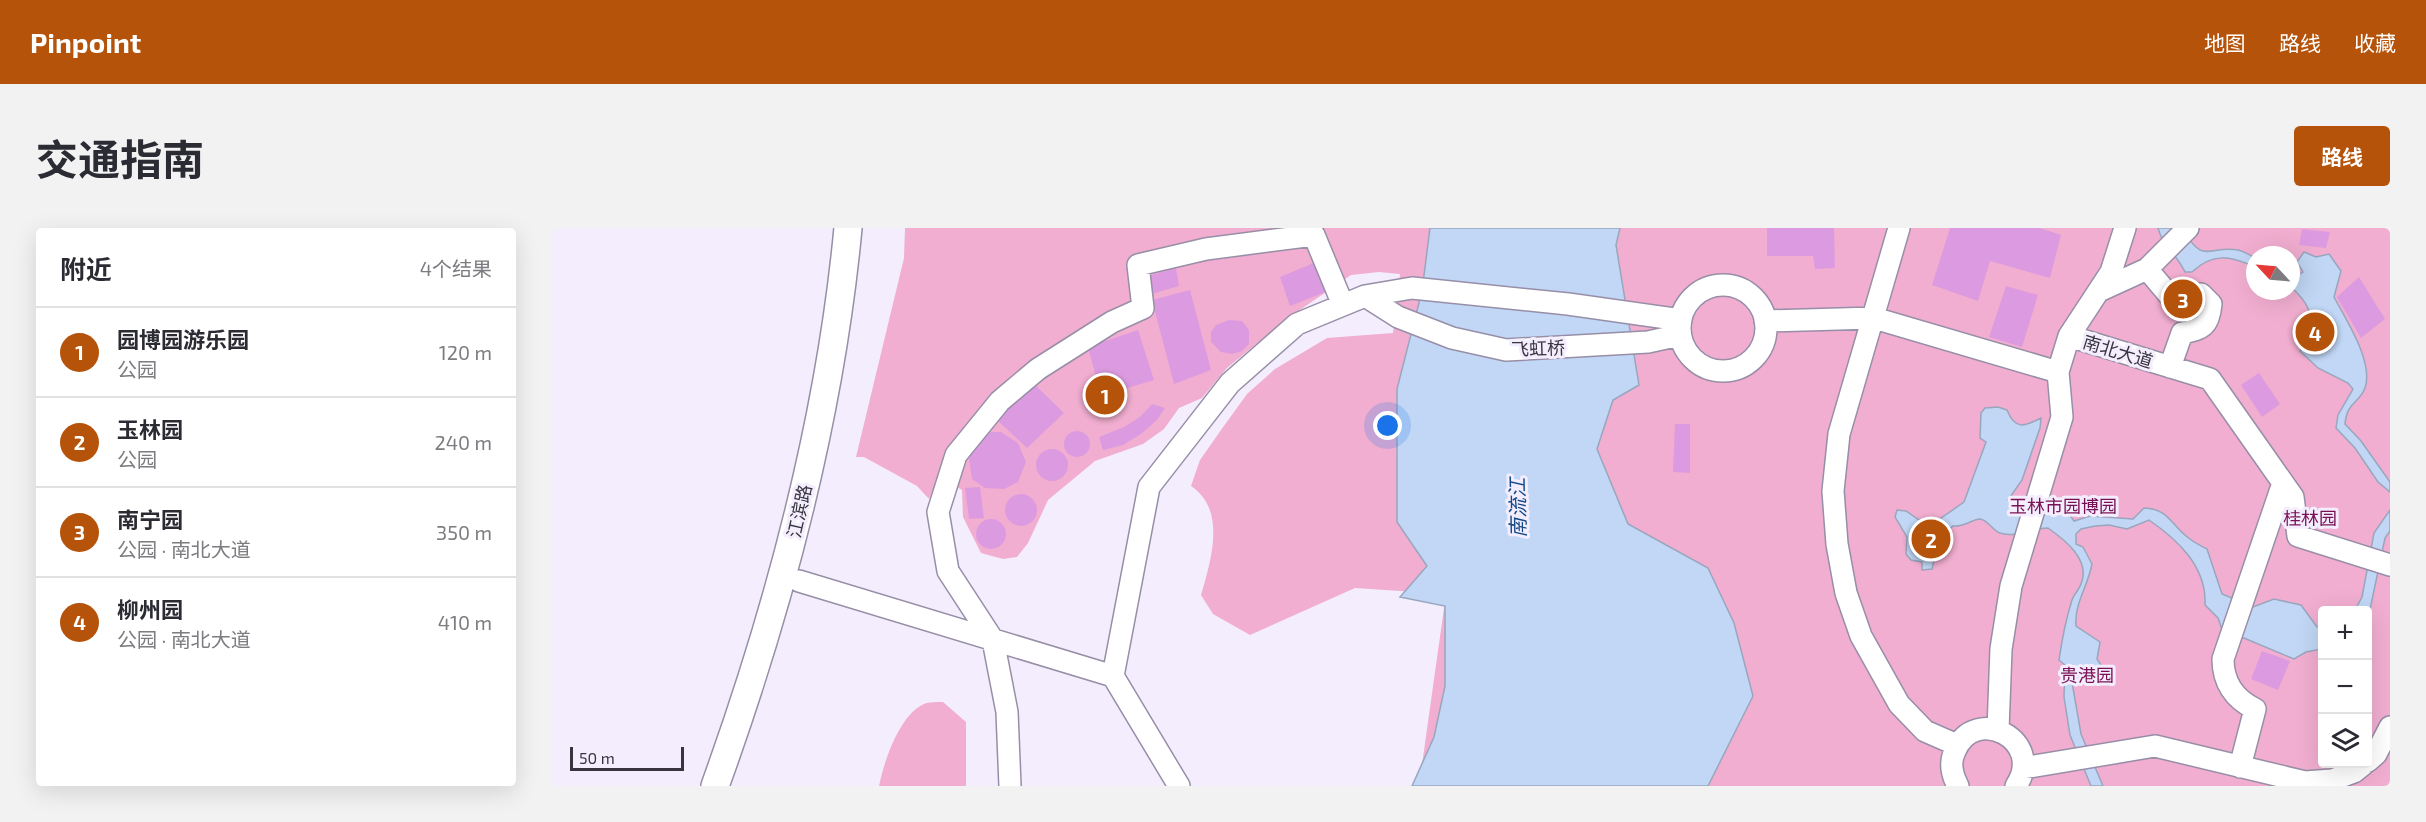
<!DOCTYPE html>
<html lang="zh">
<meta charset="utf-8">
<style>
body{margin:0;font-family:"Exo 2","Noto Sans SC",sans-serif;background:#f2f2f3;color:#2b2b33}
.controls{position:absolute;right:18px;bottom:18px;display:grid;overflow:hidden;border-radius:6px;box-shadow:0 6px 24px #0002}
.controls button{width:54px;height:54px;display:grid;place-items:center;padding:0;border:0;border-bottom:2px solid #e1e1e2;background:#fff;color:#2b2b33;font:30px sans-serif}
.compass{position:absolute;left:1694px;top:18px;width:54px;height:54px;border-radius:50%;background:#fff;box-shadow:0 6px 24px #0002;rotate:296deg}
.scale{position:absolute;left:18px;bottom:15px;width:114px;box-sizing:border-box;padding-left:6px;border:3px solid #37343e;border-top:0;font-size:16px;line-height:21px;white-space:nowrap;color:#37343e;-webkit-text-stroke:4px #f3edfe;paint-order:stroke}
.you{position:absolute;left:836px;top:198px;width:21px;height:21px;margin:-15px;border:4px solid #fff;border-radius:50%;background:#1a73e8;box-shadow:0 0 0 9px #1a73e833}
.badge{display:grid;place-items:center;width:39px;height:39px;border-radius:50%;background:#b45309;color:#fff;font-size:20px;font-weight:700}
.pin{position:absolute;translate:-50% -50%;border:3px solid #fff;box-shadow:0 2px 6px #0006}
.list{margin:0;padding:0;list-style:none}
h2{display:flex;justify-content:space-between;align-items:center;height:78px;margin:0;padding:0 24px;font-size:26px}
h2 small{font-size:20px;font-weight:400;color:#7c7c81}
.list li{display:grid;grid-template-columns:39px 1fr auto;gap:18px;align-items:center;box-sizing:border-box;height:90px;padding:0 24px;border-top:2px solid #e1e1e2}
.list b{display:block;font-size:22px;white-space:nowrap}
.list p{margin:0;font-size:20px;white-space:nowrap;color:#7c7c81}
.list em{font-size:20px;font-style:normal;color:#7c7c81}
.icon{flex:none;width:33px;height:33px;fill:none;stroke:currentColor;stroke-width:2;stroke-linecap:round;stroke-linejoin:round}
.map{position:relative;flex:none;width:1838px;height:558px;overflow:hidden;border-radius:6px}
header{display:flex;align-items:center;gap:36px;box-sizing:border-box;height:84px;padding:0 30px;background:#b45309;color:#fff}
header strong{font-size:28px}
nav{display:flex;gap:33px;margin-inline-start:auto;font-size:21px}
.intro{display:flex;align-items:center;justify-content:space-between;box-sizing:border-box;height:144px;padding:0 36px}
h1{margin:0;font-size:42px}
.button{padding:15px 27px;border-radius:6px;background:#b45309;color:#fff;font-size:21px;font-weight:700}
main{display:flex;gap:36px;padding:0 36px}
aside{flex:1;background:#fff;border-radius:6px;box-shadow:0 6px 24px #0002}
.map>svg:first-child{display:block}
.green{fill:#f1aed0;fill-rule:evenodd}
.water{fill:#c1d7f5;stroke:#98a6be;stroke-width:1.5}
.building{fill:#dc9be0}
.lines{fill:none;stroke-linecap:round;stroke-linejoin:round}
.minor-casing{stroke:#978ea7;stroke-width:24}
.major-casing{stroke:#978ea7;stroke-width:30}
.minor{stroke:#fff;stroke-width:21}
.major{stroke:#fff;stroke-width:27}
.labels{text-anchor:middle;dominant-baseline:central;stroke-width:6;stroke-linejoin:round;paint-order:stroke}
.street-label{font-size:18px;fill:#37343e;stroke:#f3edfe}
.park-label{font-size:18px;fill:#781153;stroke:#f3edfe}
.water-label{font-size:20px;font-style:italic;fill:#154a89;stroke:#f3edfe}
</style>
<header>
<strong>Pinpoint</strong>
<nav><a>地图</a><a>路线</a><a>收藏</a></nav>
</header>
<div class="intro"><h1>交通指南</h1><a class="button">路线</a></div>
<main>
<aside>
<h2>附近<small>4个结果</small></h2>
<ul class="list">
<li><span class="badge">1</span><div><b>园博园游乐园</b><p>公园</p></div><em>120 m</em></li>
<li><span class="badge">2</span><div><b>玉林园</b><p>公园</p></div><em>240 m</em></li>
<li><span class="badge">3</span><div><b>南宁园</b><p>公园 · 南北大道</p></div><em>350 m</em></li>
<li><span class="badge">4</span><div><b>柳州园</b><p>公园 · 南北大道</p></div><em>410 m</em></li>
</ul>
</aside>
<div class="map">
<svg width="1838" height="558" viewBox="0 0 1838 558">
<rect width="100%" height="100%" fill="#f3edfe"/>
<path class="green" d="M 353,0 L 1838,0 L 1838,558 L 867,558 L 894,366 L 803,360 L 698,407 L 661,386 L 649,367 C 659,332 675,282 639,258 L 648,232 L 669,202 L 695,166 L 723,141 L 775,110 L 841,105 L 848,46 L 827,44 L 799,47 L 736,90 L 675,140 L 650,170 L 627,180 L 612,201 L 591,216 L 543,233 L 496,272 L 476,315 L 465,329 L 451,331 L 429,325 L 411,289 L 410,262 L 388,249 L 377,271 L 365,258 L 312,229 L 304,229 L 352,30 ZM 1703,27 L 1739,27 L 1739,63 L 1703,63 ZM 1770,382 L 1816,382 L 1816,536 L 1770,536 Z
M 391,474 L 414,494 L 414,558 L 327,558 C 332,534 347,487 372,476 C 377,474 385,474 391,474 Z"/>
<path class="water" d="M 878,0 L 1068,0 L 1064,17 L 1087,157 L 1061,172 L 1045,221 L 1076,296 L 1156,340 L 1182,395 L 1201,468 L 1156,558 L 860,558 L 882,509 L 893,458 L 893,378 L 848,369 L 875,338 L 845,294 L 845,161 L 870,63 Z
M 1606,0 L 1631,0 C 1650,38 1657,17 1686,22 C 1691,23 1698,27 1703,30 L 1703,39 C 1678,28 1661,24 1640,44 L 1633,44 C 1624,25 1611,19 1606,0 Z
M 1752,24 L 1764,29 L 1777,26 L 1789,43 L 1782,69 C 1794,92 1822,134 1813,160 C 1807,176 1795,173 1793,196 L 1809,213 L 1838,254 L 1838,264 L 1826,254 L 1803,220 L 1784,200 L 1786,187 L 1801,161 L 1796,155 L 1766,140 L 1748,123 L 1760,109 C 1759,84 1758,76 1739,59 L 1739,49 L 1741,50 L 1751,44 L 1745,34 Z
M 1446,179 L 1455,182 C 1463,202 1472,199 1489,190 L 1488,200 L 1470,252 L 1456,272 C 1476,282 1494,284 1515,283 L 1522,293 L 1538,288 L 1581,291 L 1592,280 C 1618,281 1619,298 1638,311 C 1643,315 1649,318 1655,321 L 1670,366 L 1701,379 L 1722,371 L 1749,377 L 1765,399 L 1770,399 L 1770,421 L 1754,424 L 1742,431 L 1692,410 L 1682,410 L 1671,404 L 1666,390 L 1653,377 C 1655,339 1626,312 1597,292 L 1575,301 L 1557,297 L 1543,298 L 1529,301 L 1524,306 L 1524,316 L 1531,319 L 1540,336 C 1536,358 1522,376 1524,398 L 1548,414 L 1545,431 L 1549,437 L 1546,440 L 1526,439 L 1518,443 L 1529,506 L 1551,558 L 1539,558 L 1518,507 L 1512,469 L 1513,437 L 1507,432 C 1510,411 1514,391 1520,372 C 1522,366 1527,362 1529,356 C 1539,332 1513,312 1496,300 C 1480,300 1463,310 1448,305 C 1440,302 1436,292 1428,291 C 1420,291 1414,299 1401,298 L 1383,313 L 1384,323 L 1380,341 L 1370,342 L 1370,334 L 1359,332 L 1354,326 L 1355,309 L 1343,289 L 1345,282 L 1354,283 L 1370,294 L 1382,295 L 1412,274 L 1434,214 L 1428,210 L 1429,185 L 1433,180 Z
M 1838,282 L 1838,303 L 1833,310 L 1816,391 L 1816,382 L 1803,382 L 1810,369 L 1822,305 Z"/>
<path class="building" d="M 1215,0 L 1282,0 L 1283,40 L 1263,41 L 1261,28 L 1215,28 Z
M 1398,0 L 1488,0 L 1509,7 L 1498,50 L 1438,33 L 1426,73 L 1380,57 Z
M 1750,1 L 1778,4 L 1774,20 L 1747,17 Z
M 764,34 L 776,63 L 738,78 L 728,49 Z
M 624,40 L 627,58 L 596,67 L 593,49 Z
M 1807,49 L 1833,91 L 1809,110 L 1785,69 Z
M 1454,58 L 1486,67 L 1470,119 L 1437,109 Z
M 638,62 L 659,142 L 622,156 L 600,72 Z
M 677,92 L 690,93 L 697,102 L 697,116 L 690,123 L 680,126 L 669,124 L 659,114 L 659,104 L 664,97 Z
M 586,102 L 602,152 L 549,168 L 536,119 Z
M 1707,145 L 1728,176 L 1710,189 L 1689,157 Z
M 481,155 L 512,185 L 475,220 L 445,192 Z
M 600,176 L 613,180 L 605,192 L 589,206 L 571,217 L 551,222 L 547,209 L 572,199 L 588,189 Z
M 1123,196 L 1138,196 L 1138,245 L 1121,244 Z
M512 216a13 13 0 1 1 26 0a13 13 0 1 1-26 0Z
M 439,204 L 449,204 L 466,215 L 474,234 L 466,254 L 452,261 L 433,260 L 420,251 L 417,231 L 423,214 Z
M484 237a16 16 0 1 1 32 0a16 16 0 1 1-32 0Z
M 428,259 L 432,290 L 417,291 L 413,260 Z
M453 282a16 16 0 1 1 32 0a16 16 0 1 1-32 0Z
M424 306a15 15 0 1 1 30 0a15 15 0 1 1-30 0Z
M 1710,423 L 1738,433 L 1726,462 L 1699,451 Z"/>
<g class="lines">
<g class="minor-casing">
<path id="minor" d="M 1347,0 L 1287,206 L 1281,263 L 1285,316 L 1294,365 L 1309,408 L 1347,476 L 1373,503 L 1405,517
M1128 100a43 43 0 1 1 86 0a43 43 0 1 1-86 0Z
M 1547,63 L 1595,41
M 813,68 L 846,89 L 900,110 L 954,122 L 1096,114 L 1128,107
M 1213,93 L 1322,90 L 1506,144 L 1517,108 L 1658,151 L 1741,269 L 1746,308 L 1838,337
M 1517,108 L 1559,44 L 1573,0
M 1618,139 L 1630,105 C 1651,101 1657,98 1659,76 L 1649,66 L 1634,66 L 1628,70 L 1617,67 L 1595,41 L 1636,0
M 247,353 L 561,448
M 1446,502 L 1449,421 L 1459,358 L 1510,189 L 1506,144
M 1816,533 L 1824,526 L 1838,499
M 1688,539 L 1703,481 C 1682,471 1671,454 1671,431 L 1731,255
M 1471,540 L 1603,518 L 1753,554 L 1780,552 L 1802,544 L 1812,536
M 458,558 L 455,484 L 441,412 L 396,343 L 386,284 L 404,227 L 448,173 L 486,141 L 560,94 L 591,80 L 586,37 L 654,21 L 762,7 L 791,77
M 627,558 L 561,448 L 597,259 L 678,155 L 745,96 L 813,68 L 860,60 L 1016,76 L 1129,92
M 1406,558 C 1400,547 1397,535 1403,523 C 1423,475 1494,513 1464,558"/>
</g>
<g class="major-casing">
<path id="major" d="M 163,558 C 228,378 278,191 296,0"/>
</g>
<use href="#minor" class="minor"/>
<use href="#major" class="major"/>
</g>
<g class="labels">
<g class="street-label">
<text transform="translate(986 120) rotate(-2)">飞虹桥</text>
<text transform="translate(1566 123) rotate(17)">南北大道</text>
<text transform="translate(247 283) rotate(-77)">江滨路</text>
</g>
<g class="park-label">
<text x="1511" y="278">玉林市园博园</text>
<text x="1758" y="290">桂林园</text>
<text x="1535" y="447">贵港园</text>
</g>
<g class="water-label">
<text transform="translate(965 280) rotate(-91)">南流江</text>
</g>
</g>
</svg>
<div class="controls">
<button>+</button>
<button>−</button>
<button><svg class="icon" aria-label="layers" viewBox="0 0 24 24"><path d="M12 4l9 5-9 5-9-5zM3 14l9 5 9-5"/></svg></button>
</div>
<svg class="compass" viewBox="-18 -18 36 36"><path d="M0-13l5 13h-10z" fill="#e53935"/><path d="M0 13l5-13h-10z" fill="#7c7c81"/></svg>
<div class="scale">50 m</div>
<div class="you"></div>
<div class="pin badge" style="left:553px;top:167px">1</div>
<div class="pin badge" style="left:1379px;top:311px">2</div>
<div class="pin badge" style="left:1631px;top:71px">3</div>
<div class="pin badge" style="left:1763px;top:104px">4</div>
</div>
</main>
